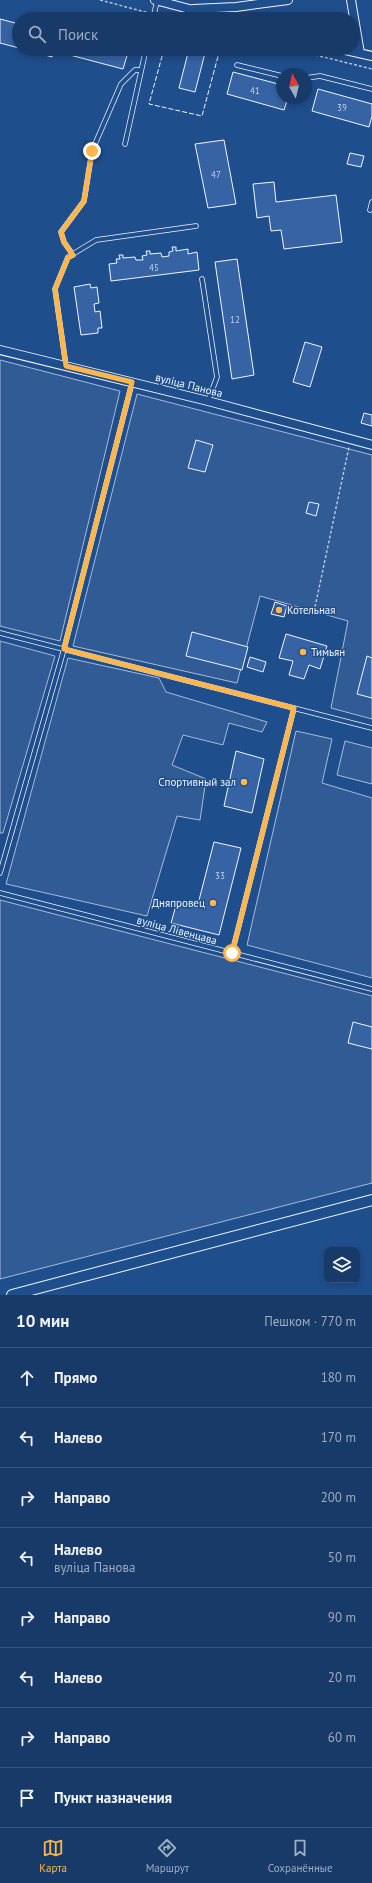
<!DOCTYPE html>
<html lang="ru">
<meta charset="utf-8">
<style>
body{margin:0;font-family:"PT Sans",sans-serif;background:#20416f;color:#f1f3f6}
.controls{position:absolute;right:12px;bottom:12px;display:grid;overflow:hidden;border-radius:8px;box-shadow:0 2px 6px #0003}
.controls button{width:36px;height:36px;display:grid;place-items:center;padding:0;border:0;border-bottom:1px solid #36547d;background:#173a69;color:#f1f3f6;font:20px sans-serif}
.compass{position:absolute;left:276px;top:68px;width:36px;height:36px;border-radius:50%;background:#173a69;box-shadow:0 2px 6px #0003;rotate:352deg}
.stop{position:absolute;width:12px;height:12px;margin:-9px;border:3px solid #ffb74d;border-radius:50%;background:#fff}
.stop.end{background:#ffb74d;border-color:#fff;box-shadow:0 1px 4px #0008}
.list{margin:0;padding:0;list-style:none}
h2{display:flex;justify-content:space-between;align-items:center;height:52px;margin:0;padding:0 16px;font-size:17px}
h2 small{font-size:13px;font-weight:400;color:#9eadc0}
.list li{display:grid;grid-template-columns:26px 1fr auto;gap:12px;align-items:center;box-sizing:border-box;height:60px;padding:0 16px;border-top:1px solid #36547d}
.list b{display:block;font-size:15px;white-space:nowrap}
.list p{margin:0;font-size:13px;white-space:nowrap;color:#9eadc0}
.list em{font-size:13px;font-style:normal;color:#9eadc0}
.icon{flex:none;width:22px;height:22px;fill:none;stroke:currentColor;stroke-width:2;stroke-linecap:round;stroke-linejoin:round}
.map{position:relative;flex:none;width:372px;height:1295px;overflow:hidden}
.search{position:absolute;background:#173a69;box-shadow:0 2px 6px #0003;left:12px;right:12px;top:12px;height:44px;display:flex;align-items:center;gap:10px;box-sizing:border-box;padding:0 14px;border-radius:22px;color:#9eadc0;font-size:15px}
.sheet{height:532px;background:#173a69}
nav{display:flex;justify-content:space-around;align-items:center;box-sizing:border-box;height:56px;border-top:1px solid #36547d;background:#173a69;font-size:11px;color:#9eadc0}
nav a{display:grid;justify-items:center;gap:2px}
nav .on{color:#ffb74d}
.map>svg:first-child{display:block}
.built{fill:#305b95;stroke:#a8bbd7}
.building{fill:#3563a3;stroke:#f2f6ff}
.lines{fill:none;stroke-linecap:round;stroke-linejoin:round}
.service-casing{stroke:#f2f6ff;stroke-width:5.5}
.minor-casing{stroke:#f2f6ff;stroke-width:10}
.tertiary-casing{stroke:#f2f6ff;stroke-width:12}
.path{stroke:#b3c4dc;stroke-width:1.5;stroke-dasharray:3 2;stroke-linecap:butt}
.service{stroke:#1f4e8c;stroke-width:4}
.minor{stroke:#1f4e8c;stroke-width:8}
.tertiary{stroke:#1f4e8c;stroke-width:10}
.fence{stroke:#f2f6ff;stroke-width:1;stroke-dasharray:5 2;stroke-linecap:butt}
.route{stroke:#ffb74d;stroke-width:5}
.poi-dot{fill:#ffb74d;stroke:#1f4e8c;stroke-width:1.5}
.labels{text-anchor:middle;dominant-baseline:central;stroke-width:3;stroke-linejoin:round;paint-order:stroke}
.number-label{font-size:9px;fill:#c3d1e8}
.street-label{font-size:11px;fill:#f2f6ff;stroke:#1f4e8c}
.poi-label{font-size:11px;fill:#f2f6ff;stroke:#1f4e8c;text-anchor:start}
</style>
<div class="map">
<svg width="372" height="1295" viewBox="0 0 372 1295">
<rect width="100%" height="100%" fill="#1f4e8c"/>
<path class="built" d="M 0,360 L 120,391 L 60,641 L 0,626 Z
M 137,394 L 372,455 L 372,719 L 331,708 L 348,621 L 260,596 L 237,683 L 73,646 Z
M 0,641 L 55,656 L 3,833 L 0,833 Z
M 68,658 L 159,678 L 166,692 L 267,722 L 262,732 L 229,723 L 223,745 L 183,735 L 172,765 L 206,779 L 200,820 L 177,816 L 147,916 L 6,884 Z
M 296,731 L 332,739 L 322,783 L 372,798 L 372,978 L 247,945 Z
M 345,741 L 372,748 L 372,784 L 337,775 Z
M 0,900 L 372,996 L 372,1183 L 0,1279 Z"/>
<path class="building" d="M 0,19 L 19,24 L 19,48 L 0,43 Z
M 23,49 L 54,49 L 52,57 Z
M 67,49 L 129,49 L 123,69 L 66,54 Z
M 189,49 L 206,49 L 195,92 L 179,88 Z
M 233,72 L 282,85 L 282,98 L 288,98 L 284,110 L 227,94 Z
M 318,89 L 372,104 L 372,116 L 369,127 L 312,111 Z
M 224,140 L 236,204 L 208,208 L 195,144 Z
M 350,153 L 364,156 L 361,167 L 347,164 Z
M 274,182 L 276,202 L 336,195 L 342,242 L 284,249 L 281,230 L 271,231 L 269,216 L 257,218 L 253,184 Z
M 172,247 L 176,247 L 176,251 L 188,249 L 188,254 L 197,252 L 199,270 L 111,281 L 109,264 L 117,263 L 116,259 L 120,259 L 119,255 L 123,255 L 123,258 L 135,257 L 136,260 L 143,260 L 142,256 L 147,255 L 146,251 L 150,251 L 150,254 L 161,253 L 162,257 L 169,256 L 169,252 L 173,251 Z
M 237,259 L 254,375 L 232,379 L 215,262 Z
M 90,284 L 91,288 L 97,287 L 99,303 L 94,304 L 95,312 L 100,311 L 102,328 L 98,328 L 98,333 L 81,335 L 74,287 Z
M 305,342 L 322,347 L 310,387 L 293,382 Z
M 364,413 L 372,415 L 372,426 L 361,423 Z
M 196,440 L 213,445 L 205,472 L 188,468 Z
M 309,502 L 319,504 L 316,516 L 306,513 Z
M 275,602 L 287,606 L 284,617 L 271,614 Z
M 192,632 L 248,647 L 242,670 L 186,656 Z
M 286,634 L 327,646 L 320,669 L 309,665 L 304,679 L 289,675 L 293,661 L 279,658 Z
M 367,656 L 372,658 L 372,698 L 357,694 Z
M 250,657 L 266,662 L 263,672 L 247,667 Z
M 236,751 L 264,759 L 252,813 L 224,806 Z
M 214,842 L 241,848 L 219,935 L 171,923 L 177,902 L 197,908 Z
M 353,1022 L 372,1027 L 372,1049 L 348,1043 Z"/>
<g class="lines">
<g class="service-casing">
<path id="service" d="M 153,19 L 157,1
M 237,65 L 282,76
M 306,78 L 320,76 L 372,89
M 125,144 L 146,49
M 370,210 L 372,202
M 73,255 L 64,242 L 61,232 L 84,201 L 92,151 L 121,84 L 135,70 L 141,70
M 202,279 L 217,377 L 208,401
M 66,366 L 55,289 L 68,257 L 96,240 L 196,226
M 0,633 L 372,728
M 0,873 L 64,649 L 132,383
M 0,893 L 372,989
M 232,953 L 294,708"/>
</g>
<g class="minor-casing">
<path id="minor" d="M 155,0 L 227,19
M 351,0 L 360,53
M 193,9 L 236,7 L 288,0
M 341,49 L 372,56
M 0,350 L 208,401 L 372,445"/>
</g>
<g class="tertiary-casing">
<path id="tertiary" d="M 12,1295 L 372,1200"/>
</g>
<path class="path" d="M 100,0 L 149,13
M 160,16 L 173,19
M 291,49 L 372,69
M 315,607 L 349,447"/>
<use href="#service" class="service"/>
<use href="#minor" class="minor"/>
<use href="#tertiary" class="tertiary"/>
<path class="fence" d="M 164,49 L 149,104 L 202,116 L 220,49"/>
</g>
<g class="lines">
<path class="route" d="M 92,151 L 84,201 L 61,232 L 64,242 L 73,255 L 68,258 L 55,289 L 66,366 L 132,382 L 64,649 L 294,708 L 232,953"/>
</g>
<g class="poi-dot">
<circle cx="279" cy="610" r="4"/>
<circle cx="303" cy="652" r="4"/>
<circle cx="244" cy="782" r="4"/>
<circle cx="213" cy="903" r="4"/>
</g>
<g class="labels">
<g class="number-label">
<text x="255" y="90">41</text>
<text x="342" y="107">39</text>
<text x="216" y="174">47</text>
<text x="154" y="267">45</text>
<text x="235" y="319">12</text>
<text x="220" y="875">33</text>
</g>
<g class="street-label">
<text transform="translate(189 385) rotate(14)">вуліца Панова</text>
<text transform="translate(177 930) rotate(15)">вуліца Лівенцава</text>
</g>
<g class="poi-label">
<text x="287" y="610">Котельная</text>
<text x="311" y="652">Тимьян</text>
<text x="236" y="782" text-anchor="end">Спортивный зал</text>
<text x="205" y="903" text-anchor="end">Дняпровец</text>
</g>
</g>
</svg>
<div class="controls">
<button><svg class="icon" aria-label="layers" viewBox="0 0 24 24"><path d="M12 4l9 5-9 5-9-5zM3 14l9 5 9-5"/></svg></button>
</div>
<svg class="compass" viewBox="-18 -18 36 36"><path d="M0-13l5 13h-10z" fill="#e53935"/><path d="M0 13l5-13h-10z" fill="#9eadc0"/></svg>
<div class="stop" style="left:232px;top:953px"></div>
<div class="stop end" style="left:92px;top:151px"></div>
<div class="search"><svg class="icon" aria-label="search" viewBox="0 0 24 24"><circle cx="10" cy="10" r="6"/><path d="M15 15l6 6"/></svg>Поиск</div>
</div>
<section class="sheet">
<h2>10 мин<small>Пешком · 770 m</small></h2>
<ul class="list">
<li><svg class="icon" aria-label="ahead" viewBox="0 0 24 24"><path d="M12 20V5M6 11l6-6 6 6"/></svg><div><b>Прямо</b></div><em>180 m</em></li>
<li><svg class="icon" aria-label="left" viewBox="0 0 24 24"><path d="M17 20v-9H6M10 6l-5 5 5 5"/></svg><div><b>Налево</b></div><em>170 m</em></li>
<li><svg class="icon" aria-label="right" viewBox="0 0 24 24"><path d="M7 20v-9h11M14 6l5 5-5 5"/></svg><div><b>Направо</b></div><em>200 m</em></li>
<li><svg class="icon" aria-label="left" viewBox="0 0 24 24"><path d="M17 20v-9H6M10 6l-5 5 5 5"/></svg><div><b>Налево</b><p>вуліца Панова</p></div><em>50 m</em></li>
<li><svg class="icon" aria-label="right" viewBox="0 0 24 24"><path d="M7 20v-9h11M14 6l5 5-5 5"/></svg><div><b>Направо</b></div><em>90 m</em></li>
<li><svg class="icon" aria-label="left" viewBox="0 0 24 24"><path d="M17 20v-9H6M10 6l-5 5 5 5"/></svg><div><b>Налево</b></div><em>20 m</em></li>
<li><svg class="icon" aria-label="right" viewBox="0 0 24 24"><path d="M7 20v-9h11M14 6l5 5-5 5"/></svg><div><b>Направо</b></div><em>60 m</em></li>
<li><svg class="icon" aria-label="arrive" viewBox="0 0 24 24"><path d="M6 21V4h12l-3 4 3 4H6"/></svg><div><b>Пункт назначения</b></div></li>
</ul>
</section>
<nav>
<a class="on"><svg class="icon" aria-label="map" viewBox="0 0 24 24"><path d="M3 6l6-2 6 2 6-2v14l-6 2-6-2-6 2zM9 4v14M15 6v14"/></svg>Карта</a>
<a><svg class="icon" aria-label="directions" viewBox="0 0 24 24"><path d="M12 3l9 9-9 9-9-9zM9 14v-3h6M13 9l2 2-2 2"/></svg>Маршрут</a>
<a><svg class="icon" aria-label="saved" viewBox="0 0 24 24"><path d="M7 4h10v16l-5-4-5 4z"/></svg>Сохранённые</a>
</nav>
